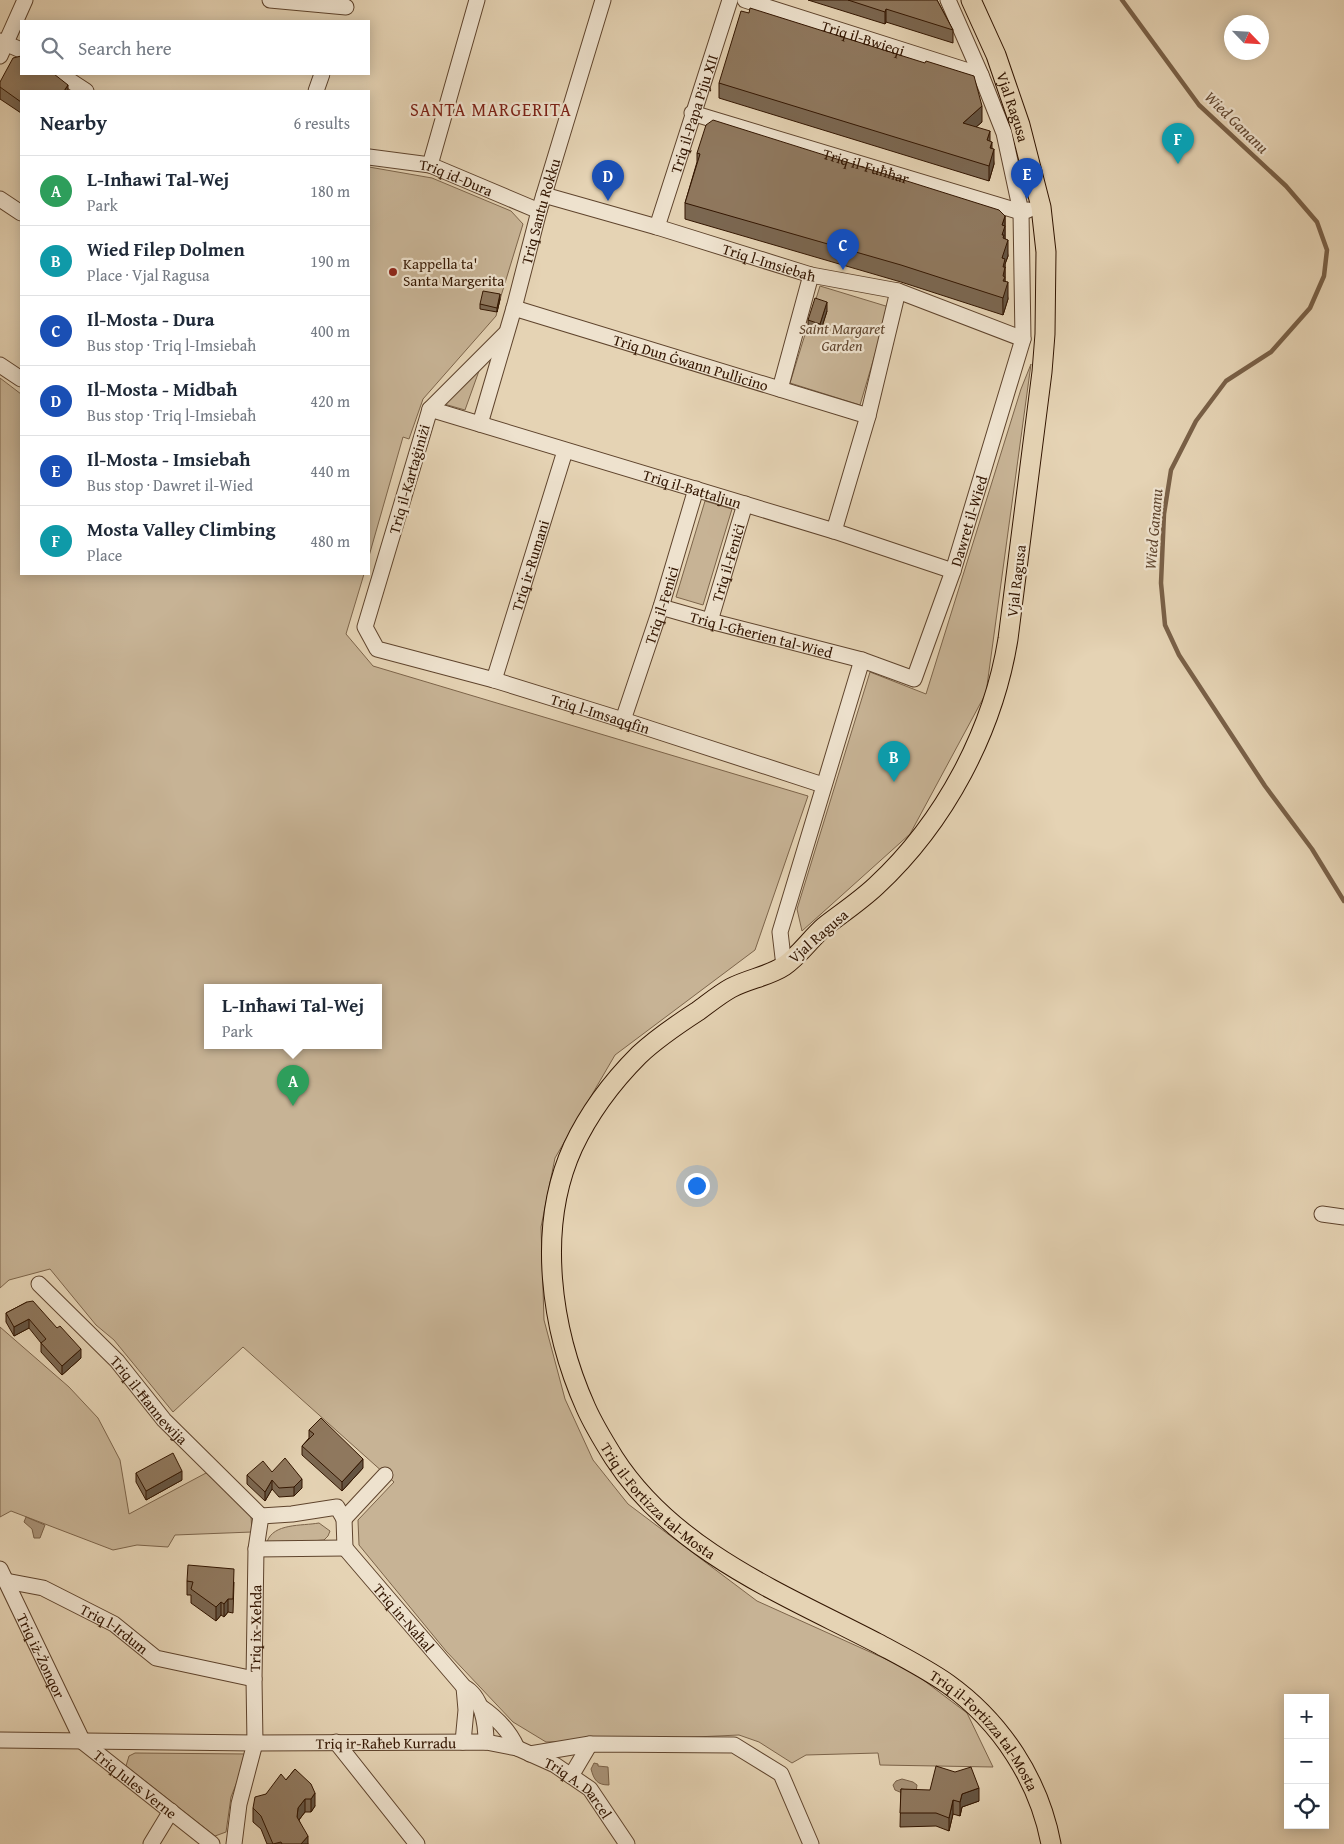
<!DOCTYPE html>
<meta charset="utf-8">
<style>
body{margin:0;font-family:"Gentium Book Plus",serif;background:#f2f2f3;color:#1f2937}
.controls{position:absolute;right:15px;bottom:15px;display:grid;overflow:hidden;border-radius:0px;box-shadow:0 2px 12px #0003}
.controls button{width:45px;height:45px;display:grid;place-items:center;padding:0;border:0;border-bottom:1px solid #e0e1e3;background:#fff;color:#1f2937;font:25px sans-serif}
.compass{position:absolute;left:1224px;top:15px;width:45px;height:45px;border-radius:50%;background:#fff;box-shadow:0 2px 12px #0003;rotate:115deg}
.you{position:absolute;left:696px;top:1185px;width:18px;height:18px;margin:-12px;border:4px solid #fff;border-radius:50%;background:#1a73e8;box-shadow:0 0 0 8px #1a73e833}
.badge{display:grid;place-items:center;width:32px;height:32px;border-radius:50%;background:#8f2418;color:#fff;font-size:16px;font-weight:700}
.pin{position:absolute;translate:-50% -41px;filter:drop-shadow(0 1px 2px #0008)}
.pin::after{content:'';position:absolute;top:26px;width:18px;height:15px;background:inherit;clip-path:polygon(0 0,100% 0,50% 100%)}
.popup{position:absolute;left:204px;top:984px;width:178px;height:65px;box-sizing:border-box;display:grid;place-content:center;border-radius:0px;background:#fff;filter:drop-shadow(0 1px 4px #0005);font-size:16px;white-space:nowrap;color:#747a83}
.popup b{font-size:19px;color:#1f2937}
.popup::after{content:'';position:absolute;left:50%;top:100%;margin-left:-10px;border:10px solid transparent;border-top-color:#fff}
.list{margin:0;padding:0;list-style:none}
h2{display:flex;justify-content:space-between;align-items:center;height:65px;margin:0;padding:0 20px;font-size:21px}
h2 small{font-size:16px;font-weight:400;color:#747a83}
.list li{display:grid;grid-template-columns:32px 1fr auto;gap:15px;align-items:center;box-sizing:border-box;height:70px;padding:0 20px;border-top:1px solid #e0e1e3}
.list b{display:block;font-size:19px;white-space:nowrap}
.list p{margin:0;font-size:16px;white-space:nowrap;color:#747a83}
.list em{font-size:16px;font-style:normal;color:#747a83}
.icon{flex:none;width:28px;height:28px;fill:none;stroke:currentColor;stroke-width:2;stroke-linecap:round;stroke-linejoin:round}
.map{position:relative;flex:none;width:1344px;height:1844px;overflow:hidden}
.search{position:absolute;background:#fff;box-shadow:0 2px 12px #0003;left:20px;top:20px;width:350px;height:55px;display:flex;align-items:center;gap:12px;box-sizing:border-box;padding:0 18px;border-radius:0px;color:#747a83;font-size:19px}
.panel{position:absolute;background:#fff;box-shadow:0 2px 12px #0003;left:20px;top:90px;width:350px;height:485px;border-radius:0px}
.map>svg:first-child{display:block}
.green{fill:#c7b395;stroke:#7c644a;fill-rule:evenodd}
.water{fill:#a89277;stroke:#796047}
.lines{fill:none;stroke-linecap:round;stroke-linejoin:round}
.stream{stroke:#796047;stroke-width:4.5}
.minor-casing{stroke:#5f442d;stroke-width:17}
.major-casing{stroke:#321500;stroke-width:21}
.minor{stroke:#eee2ce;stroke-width:15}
.major{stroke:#e5d3b4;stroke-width:19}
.wall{fill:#7b6751;stroke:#321500}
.shaded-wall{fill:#645442;stroke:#321500}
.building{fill:#8f785e;stroke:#321500}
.poi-dot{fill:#8f2418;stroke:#eee2ce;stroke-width:2}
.labels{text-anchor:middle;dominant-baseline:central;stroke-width:4.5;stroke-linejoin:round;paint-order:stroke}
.street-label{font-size:15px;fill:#321500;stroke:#eee2ce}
.poi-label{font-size:15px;fill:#321500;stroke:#eee2ce;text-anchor:start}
.park-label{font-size:15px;font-style:italic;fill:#5f442d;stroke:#eee2ce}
.water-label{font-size:16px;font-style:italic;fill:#614730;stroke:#eee2ce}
.quarter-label{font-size:18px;letter-spacing:1px;fill:#7a1f14;stroke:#eee2ce}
</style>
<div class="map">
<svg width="1344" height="1844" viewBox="0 0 1344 1844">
<rect width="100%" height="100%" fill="#e5d3b4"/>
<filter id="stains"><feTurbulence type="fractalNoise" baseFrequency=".004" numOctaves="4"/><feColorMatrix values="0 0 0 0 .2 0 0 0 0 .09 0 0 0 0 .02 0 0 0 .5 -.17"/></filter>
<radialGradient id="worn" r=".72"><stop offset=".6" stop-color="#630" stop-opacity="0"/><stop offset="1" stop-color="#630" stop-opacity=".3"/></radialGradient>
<path class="green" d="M 369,167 L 432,178 L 511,211 L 523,224 L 501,296 L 496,316 L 423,399 L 409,439 L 403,437 L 369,556 Z
M 820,286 L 889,307 L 860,405 L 790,383 Z
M 1031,364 L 986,693 L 910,834 L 802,931 L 797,909 L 870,672 L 926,694 L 1021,389 Z
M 480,368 L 465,410 L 444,404 Z
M 0,378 L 21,394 L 21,574 L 364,574 L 346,634 L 373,666 L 808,796 L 755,950 L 615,1055 L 555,1158 L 541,1227 L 544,1320 L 565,1399 L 593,1460 L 628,1504 L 757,1601 L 910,1670 L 967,1713 L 993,1767 L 880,1765 L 878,1753 L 806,1755 L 792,1763 L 759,1742 L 739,1735 L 629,1740 L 546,1742 L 513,1722 L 446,1651 L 359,1545 L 358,1520 L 394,1482 L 243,1347 L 173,1412 L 114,1340 L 96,1325 L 50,1269 L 9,1280 L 0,1288 ZM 208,987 L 378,987 L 378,1045 L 208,1045 Z
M 705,501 L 732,509 L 703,605 L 676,597 Z
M 0,1327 L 69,1387 L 98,1418 L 120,1460 L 129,1514 L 206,1473 L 240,1500 L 251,1516 L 252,1532 L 175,1535 L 168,1547 L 137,1545 L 113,1550 L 11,1511 L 0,1517 Z
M 319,1523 L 330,1531 L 328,1536 L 324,1540 L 269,1544 L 267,1542 C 273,1523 302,1526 319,1523 Z
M 135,1753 L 248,1754 L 231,1797 L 226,1832 L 215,1836 L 126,1766 L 129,1756 Z"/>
<path class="water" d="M 26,1517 L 45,1525 L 40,1538 L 34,1538 L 32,1529 L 24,1522 Z
M 594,1763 L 598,1764 L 598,1766 L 608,1767 L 609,1785 C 597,1785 594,1780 591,1769 Z
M 902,1779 L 913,1782 L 917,1785 L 916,1792 L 907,1795 L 895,1790 L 893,1785 L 896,1781 Z"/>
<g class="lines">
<path class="stream" d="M 1122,0 L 1199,105 L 1286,186 L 1317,222 L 1327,250 L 1324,276 L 1310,308 L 1271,352 L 1226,381 L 1196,421 L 1171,470 L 1164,514 L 1161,583 L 1165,625 L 1179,655 L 1265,786 L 1312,849 L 1344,901"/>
<g class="minor-casing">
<g id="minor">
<path d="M 270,0 L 346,7"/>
<path id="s1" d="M 745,0 L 981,75"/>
<path d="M 0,41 L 21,50"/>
<path d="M 0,56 L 25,0"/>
<path d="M 60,74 L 86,91"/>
<path d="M 316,91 L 322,74"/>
<path id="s2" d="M 692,113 L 1021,212 L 1028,210"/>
<path id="s3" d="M 369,157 L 430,165 L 539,211"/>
<path d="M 430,165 L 477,0"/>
<path id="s4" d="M 544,195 L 657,227 L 811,275 L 898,291 L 1023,339"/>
<path d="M 0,199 L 21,213"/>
<path id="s5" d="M 657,227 L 730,0"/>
<path id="s6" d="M 514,308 L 868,416"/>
<path id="s7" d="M 505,334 L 430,409 L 365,627 L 377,649 L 494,680 L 623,720 L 823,785"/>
<path d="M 0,365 L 21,379"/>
<path d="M 780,389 L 811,275"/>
<path id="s8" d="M 430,409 L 834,531 L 953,571"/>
<path id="s9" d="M 480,424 L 514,308 L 539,211 L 603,0"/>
<path d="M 834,531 L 868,416 L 898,291"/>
<path id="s10" d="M 661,607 L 710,621 L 862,660"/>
<path id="s11" d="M 710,621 L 745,504"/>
<path id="s12" d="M 494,680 L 565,451"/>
<path id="s13" d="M 623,720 L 661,607 L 696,489"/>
<path id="s14" d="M 784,966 L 780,932 L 862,660 L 914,679 L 953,571 L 1023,339 L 1021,212 L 1004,133 L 981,75 L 948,0"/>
<path d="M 1322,1214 L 1344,1217"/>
<path id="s15" d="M 39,1284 L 117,1361 L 164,1420 L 261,1516"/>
<path d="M 261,1516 L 292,1514 L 337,1507 L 344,1519 L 385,1475"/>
<path d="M 344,1519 L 345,1548"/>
<path id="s16" d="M 345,1548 L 464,1687 C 482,1696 486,1724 486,1742"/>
<path d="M 256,1549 L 345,1548"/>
<path id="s17" d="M 0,1569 L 83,1742 L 212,1844"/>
<path id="s18" d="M 6,1581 L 43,1588 L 114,1624 L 156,1658 L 254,1679"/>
<path d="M 481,1707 C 497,1718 509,1730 517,1748"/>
<path id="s19" d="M 0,1740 L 255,1743 L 486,1742 L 517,1748 L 555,1765 L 590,1789 L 627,1844"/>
<path d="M 336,1742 L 417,1844"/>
<path d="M 463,1742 L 466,1710 L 464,1687"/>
<path d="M 530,1754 L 590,1744 L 734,1745 L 781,1774 L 811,1844"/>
<path d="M 571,1776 L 590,1744"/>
<path d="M 151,1844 L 171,1811"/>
<path id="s20" d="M 234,1844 L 239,1804 L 255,1743 L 254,1679 L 256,1549 L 261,1516"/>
</g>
</g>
<g class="major-casing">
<g id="major">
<path id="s21" d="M 971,0 L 996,55 L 1020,125 L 1041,207 L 1046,252 L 1045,334 L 1042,372 L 1008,639 C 993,731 945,822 876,886 C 860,901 842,913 825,926 C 811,938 799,956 784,966 C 769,976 748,979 731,988 C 720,994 709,1003 698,1011 C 678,1024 657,1038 639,1055 C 613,1081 589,1113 573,1147 C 536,1228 551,1330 586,1408 C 594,1426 604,1442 614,1458 C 674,1551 783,1594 877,1643 C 901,1656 925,1668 948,1684 C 1001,1722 1039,1780 1051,1844"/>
</g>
</g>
<use href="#minor" class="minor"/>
<use href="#major" class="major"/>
</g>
<path class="wall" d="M 808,0 L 937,0 L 953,30 L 953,43 L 886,22 L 885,24 Z
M 0,82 L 68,91 L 21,91 L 21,113 L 0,99 Z
M 719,83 L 982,122 L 976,127 L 990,141 L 992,149 L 994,164 L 989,181 L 719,98 Z
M 697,153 L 1005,216 L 1005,239 L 1008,256 L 1005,264 L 1005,282 L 1008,299 L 1003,315 L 901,282 L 685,219 L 685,203 L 697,162 Z
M 500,299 L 497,312 L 480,309 L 480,304 Z
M 827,311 L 820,333 L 808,329 L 808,320 Z
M 27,1302 L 81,1358 L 62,1375 L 41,1352 L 41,1343 L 29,1328 L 14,1336 L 6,1322 L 6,1313 Z
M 309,1430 L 363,1468 L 342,1491 L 302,1455 L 302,1446 L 309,1438 Z
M 272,1472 L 302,1488 L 294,1496 L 279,1497 L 272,1489 L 265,1501 L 247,1484 L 247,1475 Z
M 136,1473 L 182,1480 L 146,1500 L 136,1482 Z
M 187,1581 L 234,1582 L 233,1613 L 228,1612 L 224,1617 L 221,1615 L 216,1621 L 191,1603 L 191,1595 L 187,1595 Z
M 295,1769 L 315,1806 L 311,1812 L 305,1812 L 299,1820 L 308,1844 L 267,1844 L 261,1829 L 253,1822 L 253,1808 L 266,1794 L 286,1780 Z
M 901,1789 L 979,1801 L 962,1807 L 960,1816 L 953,1814 L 949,1831 L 936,1826 L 900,1827 Z"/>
<path class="shaded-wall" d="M 886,9 L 886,22 L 885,24 L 885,12 Z
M 68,85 L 68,91 L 64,91 Z
M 982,106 L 982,122 L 963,138 L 963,123 Z
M 990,131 L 990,146 L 987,140 Z
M 992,142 L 992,154 L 994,149 L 994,164 L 989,181 L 989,166 L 990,148 Z
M 1005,216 L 1005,242 L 1008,240 L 1008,256 L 1005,264 L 1005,268 L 1005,267 L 1005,284 L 1008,282 L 1008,299 L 1003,315 L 1002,225 Z
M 500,294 L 500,299 L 497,312 L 497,308 Z
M 827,302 L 827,311 L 820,333 L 820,324 Z
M 29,1319 L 29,1328 L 14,1336 L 14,1327 Z
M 81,1349 L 81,1358 L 62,1375 L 62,1366 Z
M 363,1459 L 363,1468 L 342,1491 L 342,1482 Z
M 182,1471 L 182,1480 L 146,1500 L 146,1491 Z
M 302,1479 L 302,1488 L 294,1496 L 294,1487 Z
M 272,1480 L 272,1489 L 265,1501 L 265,1492 Z
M 228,1599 L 228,1612 L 224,1617 L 224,1604 Z
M 221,1602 L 221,1615 L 216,1621 L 216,1607 Z
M 979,1788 L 979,1801 L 962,1807 L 960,1816 L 960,1802 L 962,1794 Z
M 315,1793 L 315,1806 L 311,1812 L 311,1799 Z
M 305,1799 L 305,1812 L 298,1821 L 297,1817 L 298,1808 Z
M 953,1800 L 953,1814 L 949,1831 L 949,1818 Z
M 308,1836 L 308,1844 L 301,1844 Z"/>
<path class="building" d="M 848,0 L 937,0 L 953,30 L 886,9 L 885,12 Z
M 750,8 L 925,63 L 926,61 L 974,76 L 982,106 L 963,123 L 990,131 L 987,140 L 992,142 L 990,148 L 994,149 L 989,166 L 719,83 L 741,11 L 749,13 Z
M 21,56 L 21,74 L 54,74 L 68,85 L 64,91 L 21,91 L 21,102 L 0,87 L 0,82 L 13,58 Z
M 713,120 L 999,210 L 1005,216 L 1002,225 L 1005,226 L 1002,235 L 1004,235 L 1003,238 L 1008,240 L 1002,258 L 1005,259 L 1003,267 L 1005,267 L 1003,276 L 1005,277 L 1003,281 L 1008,282 L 1003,298 L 901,265 L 685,203 L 700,154 L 697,153 L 706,125 Z
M 483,291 L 500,294 L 497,308 L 480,304 Z
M 815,298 L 827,302 L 820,324 L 808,320 Z
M 33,1301 L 57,1328 L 60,1326 L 81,1349 L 62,1366 L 41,1343 L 46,1339 L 29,1319 L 14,1327 L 6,1313 L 27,1302 Z
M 321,1418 L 363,1459 L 342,1482 L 302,1446 L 314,1434 L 309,1430 Z
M 173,1453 L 182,1471 L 146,1491 L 136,1473 Z
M 285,1458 L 302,1479 L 294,1487 L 279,1488 L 272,1480 L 265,1492 L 247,1475 L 263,1461 L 272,1472 Z
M 188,1565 L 234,1569 L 233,1599 L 228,1599 L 224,1604 L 221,1602 L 216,1607 L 191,1589 L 193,1582 L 187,1581 Z
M 936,1766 L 955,1772 L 971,1767 L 979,1788 L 962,1794 L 960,1802 L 953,1800 L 949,1818 L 936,1813 L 900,1813 L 901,1789 L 930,1790 Z
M 295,1769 L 311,1784 L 315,1793 L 311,1799 L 305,1799 L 298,1808 L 297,1817 L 308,1836 L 301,1844 L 282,1844 L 281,1842 L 273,1844 L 261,1816 L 253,1808 L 255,1797 L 266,1794 L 281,1774 L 286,1780 Z"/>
<circle class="poi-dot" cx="393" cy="272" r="5"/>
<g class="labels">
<g class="street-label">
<text stroke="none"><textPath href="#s1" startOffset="124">Triq il-Bwieqi</textPath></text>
<text stroke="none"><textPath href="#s21" startOffset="115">Vjal Ragusa</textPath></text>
<text stroke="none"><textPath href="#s5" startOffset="119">Triq il-Papa Piju XII</textPath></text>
<text stroke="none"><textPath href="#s2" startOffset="182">Triq il-Fuħħar</textPath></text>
<text stroke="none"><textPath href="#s3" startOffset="90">Triq id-Dura</textPath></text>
<text stroke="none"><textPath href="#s9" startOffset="221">Triq Santu Rokku</textPath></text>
<text stroke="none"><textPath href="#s4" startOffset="235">Triq l-Imsiebaħ</textPath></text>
<text stroke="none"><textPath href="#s6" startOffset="185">Triq Dun Ġwann Pullicino</textPath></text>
<text transform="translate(409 479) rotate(-74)">Triq il-Kartaġiniżi</text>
<text stroke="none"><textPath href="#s8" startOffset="274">Triq il-Battaljun</textPath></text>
<text stroke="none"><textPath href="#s14" startOffset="541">Dawret il-Wied</textPath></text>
<text stroke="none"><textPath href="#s11" startOffset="61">Triq il-Feniċi</textPath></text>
<text stroke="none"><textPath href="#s12" startOffset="120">Triq ir-Rumani</textPath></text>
<text transform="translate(1016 581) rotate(-83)">Vjal Ragusa</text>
<text stroke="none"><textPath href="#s13" startOffset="121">Triq il-Fenici</textPath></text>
<text stroke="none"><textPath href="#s10" startOffset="104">Triq l-Għerien tal-Wied</textPath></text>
<text stroke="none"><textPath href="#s7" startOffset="591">Triq l-Imsaqqfin</textPath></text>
<text transform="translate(818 936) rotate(-41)">Vjal Ragusa</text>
<text stroke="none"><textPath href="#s15" startOffset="160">Triq il-Ħannewija</textPath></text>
<text stroke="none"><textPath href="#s21" startOffset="1734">Triq il-Fortizza tal-Mosta</textPath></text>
<text stroke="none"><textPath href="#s16" startOffset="91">Triq in-Naħal</textPath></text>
<text stroke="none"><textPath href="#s18" startOffset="120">Triq l-Irdum</textPath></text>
<text stroke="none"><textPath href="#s20" startOffset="218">Triq ix-Xehda</textPath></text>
<text stroke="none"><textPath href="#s17" startOffset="96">Triq iż-Żonqor</textPath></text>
<text stroke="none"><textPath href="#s21" startOffset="2139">Triq il-Fortizza tal-Mosta</textPath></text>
<text stroke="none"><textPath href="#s19" startOffset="386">Triq ir-Raħeb Kurradu</textPath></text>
<text stroke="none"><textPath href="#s17" startOffset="259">Triq Jules Verne</textPath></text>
<text stroke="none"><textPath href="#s19" startOffset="592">Triq A. Darcel</textPath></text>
</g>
<g class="poi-label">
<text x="403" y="263">Kappella ta'<tspan x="403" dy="17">Santa Margerita</tspan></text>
</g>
<g class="park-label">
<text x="842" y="328">Saint Margaret<tspan x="842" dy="17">Garden</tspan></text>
</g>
<g class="water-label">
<text transform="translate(1237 122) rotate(44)">Wied Gananu</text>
<text transform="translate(1153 529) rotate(-85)">Wied Gananu</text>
</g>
<g class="quarter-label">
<text x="491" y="109">SANTA MARGERITA</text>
</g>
</g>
<rect width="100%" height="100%" filter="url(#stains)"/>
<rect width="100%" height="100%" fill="url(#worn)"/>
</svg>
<div class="controls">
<button>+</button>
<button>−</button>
<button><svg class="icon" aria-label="locate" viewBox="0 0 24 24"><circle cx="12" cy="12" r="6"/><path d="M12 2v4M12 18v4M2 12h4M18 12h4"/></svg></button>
</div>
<svg class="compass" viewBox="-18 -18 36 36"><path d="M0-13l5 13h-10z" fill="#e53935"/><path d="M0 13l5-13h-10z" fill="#747a83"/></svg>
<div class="you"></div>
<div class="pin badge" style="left:293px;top:1106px;background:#2e9e5b">A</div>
<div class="popup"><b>L-Inħawi Tal-Wej</b>Park</div>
<div class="pin badge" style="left:894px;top:782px;background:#0f9aa8">B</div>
<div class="pin badge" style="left:843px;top:270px;background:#1a4fb4">C</div>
<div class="pin badge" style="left:608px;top:201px;background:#1a4fb4">D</div>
<div class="pin badge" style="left:1027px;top:199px;background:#1a4fb4">E</div>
<div class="pin badge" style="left:1178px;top:164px;background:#0f9aa8">F</div>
<div class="search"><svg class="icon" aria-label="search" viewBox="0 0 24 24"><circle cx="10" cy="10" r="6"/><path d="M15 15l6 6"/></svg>Search here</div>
<section class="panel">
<h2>Nearby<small>6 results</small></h2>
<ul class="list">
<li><span class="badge" style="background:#2e9e5b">A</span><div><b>L-Inħawi Tal-Wej</b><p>Park</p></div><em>180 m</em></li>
<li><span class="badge" style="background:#0f9aa8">B</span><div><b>Wied Filep Dolmen</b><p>Place · Vjal Ragusa</p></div><em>190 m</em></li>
<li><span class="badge" style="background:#1a4fb4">C</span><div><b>Il-Mosta - Dura</b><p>Bus stop · Triq l-Imsiebaħ</p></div><em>400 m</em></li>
<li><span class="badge" style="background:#1a4fb4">D</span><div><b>Il-Mosta - Midbaħ</b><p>Bus stop · Triq l-Imsiebaħ</p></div><em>420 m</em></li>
<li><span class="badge" style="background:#1a4fb4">E</span><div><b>Il-Mosta - Imsiebaħ</b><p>Bus stop · Dawret il-Wied</p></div><em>440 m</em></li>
<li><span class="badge" style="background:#0f9aa8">F</span><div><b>Mosta Valley Climbing</b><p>Place</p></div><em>480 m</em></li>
</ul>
</section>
</div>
